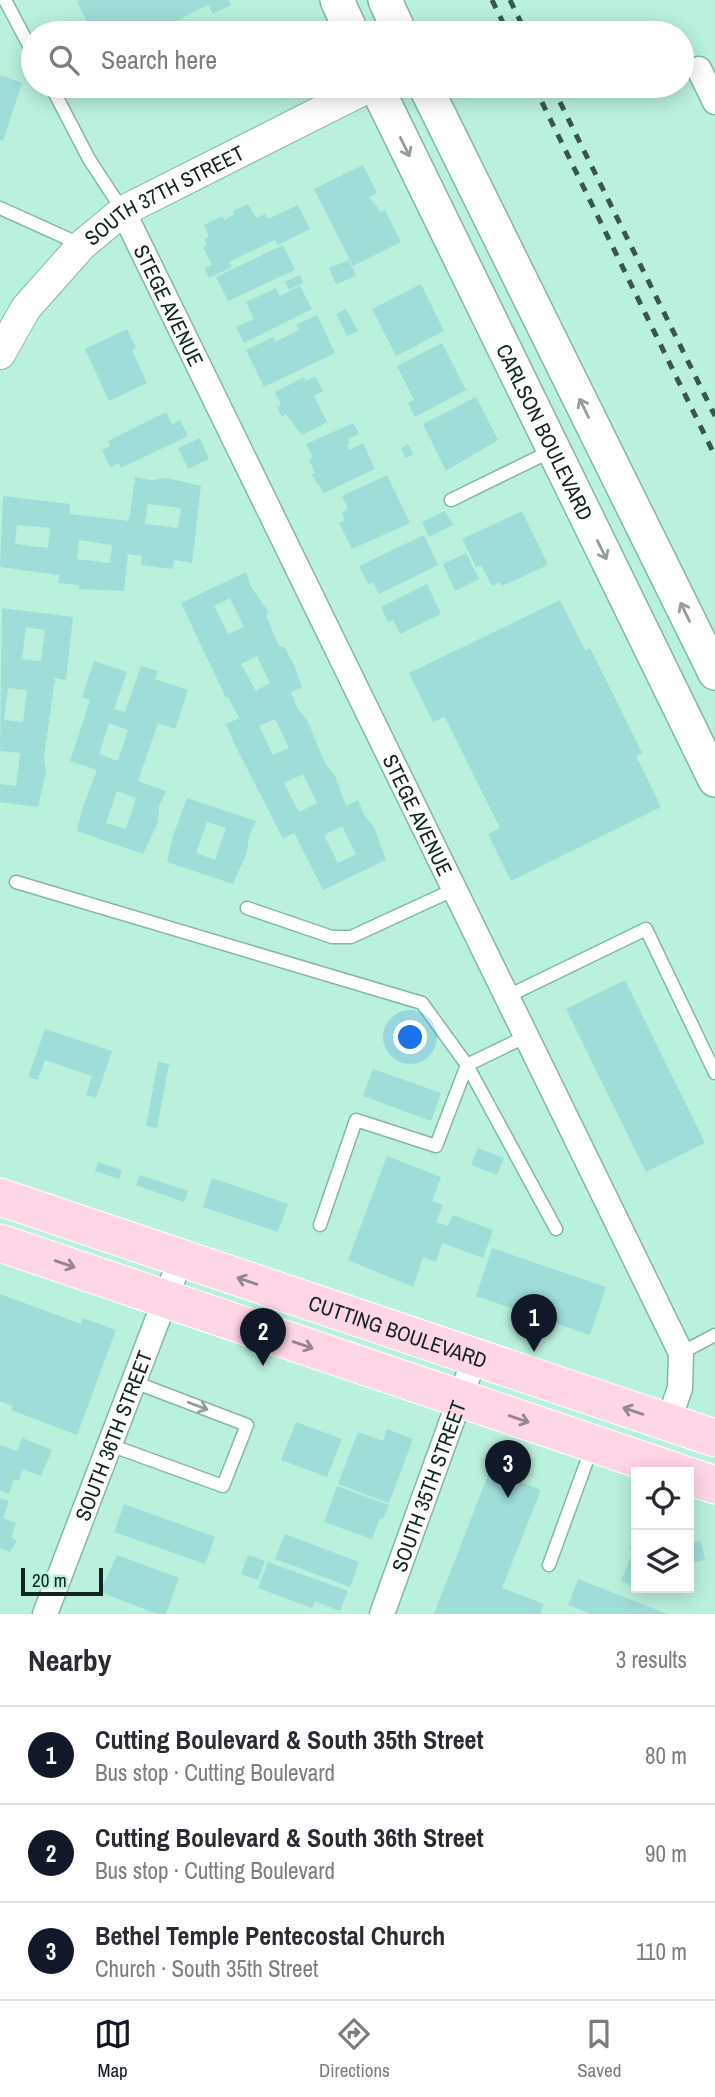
<!DOCTYPE html>
<meta charset="utf-8">
<style>
body{margin:0;font-family:"Archivo Narrow",sans-serif;background:#f2f2f3;color:#2b2b33}
.controls{position:absolute;right:21px;bottom:21px;display:grid;overflow:hidden;border-radius:0px;box-shadow:0 4px 18px #0003}
.controls button{width:63px;height:63px;display:grid;place-items:center;padding:0;border:0;border-bottom:2px solid #e1e1e2;background:#fff;color:#2b2b33;font:35px sans-serif}
.scale{position:absolute;left:21px;bottom:18px;width:82px;box-sizing:border-box;padding-left:7px;border:4px solid #0f251e;border-top:0;font-size:19px;line-height:24px;white-space:nowrap;color:#0f251e;-webkit-text-stroke:5px #baf1dc;paint-order:stroke}
.you{position:absolute;left:411px;top:1038px;width:24px;height:24px;margin:-18px;border:5px solid #fff;border-radius:50%;background:#1a73e8;box-shadow:0 0 0 10px #1a73e833}
.badge{display:grid;place-items:center;width:46px;height:46px;border-radius:50%;background:#111827;color:#fff;font-size:23px;font-weight:700}
.pin{position:absolute;translate:-50% -58px;filter:drop-shadow(0 2px 4px #0008)}
.pin::after{content:'';position:absolute;top:37px;width:24px;height:21px;background:inherit;clip-path:polygon(0 0,100% 0,50% 100%)}
.list{margin:0;padding:0;list-style:none}
h2{display:flex;justify-content:space-between;align-items:center;height:91px;margin:0;padding:0 28px;font-size:30px}
h2 small{font-size:23px;font-weight:400;color:#7c7c81}
.list li{display:grid;grid-template-columns:46px 1fr auto;gap:21px;align-items:center;box-sizing:border-box;height:98px;padding:0 28px;border-top:2px solid #e1e1e2}
.list b{display:block;font-size:26px;white-space:nowrap}
.list p{margin:0;font-size:23px;white-space:nowrap;color:#7c7c81}
.list em{font-size:23px;font-style:normal;color:#7c7c81}
.icon{flex:none;width:38px;height:38px;fill:none;stroke:currentColor;stroke-width:2;stroke-linecap:round;stroke-linejoin:round}
.map{position:relative;flex:none;width:715px;height:1614px;overflow:hidden}
.search{position:absolute;background:#fff;box-shadow:0 4px 18px #0003;left:21px;right:21px;top:21px;height:77px;display:flex;align-items:center;gap:18px;box-sizing:border-box;padding:0 24px;border-radius:38px;color:#7c7c81;font-size:26px}
.sheet{height:385px;background:#fff}
nav{display:flex;justify-content:space-around;align-items:center;box-sizing:border-box;height:98px;border-top:2px solid #e1e1e2;background:#fff;font-size:19px;color:#7c7c81}
nav a{display:grid;justify-items:center;gap:4px}
nav .on{color:#111827}
.map>svg:first-child{display:block}
.building{fill:#9fddd8;fill-rule:evenodd}
.lines{fill:none;stroke-linecap:round;stroke-linejoin:round}
.service-casing{stroke:#82b8a4;stroke-width:15}
.minor-casing{stroke:#82b8a4;stroke-width:27}
.tertiary-casing{stroke:#82b8a4;stroke-width:32}
.secondary-casing{stroke:#82b8a4;stroke-width:36}
.primary-casing{stroke:#fff;stroke-width:39}
.service{stroke:#fff;stroke-width:12}
.minor{stroke:#fff;stroke-width:24}
.tertiary{stroke:#fff;stroke-width:30}
.secondary{stroke:#fff;stroke-width:33}
.primary{stroke:#ffd5e8;stroke-width:37}
.rail{stroke:#38564c;stroke-width:5;stroke-dasharray:9 9;stroke-linecap:butt}
.oneway{stroke:#939d9a}
.oneway2{stroke:#93868d}
.labels{text-anchor:middle;dominant-baseline:central;stroke-width:6;stroke-linejoin:round;paint-order:stroke}
.street-label{font-size:21px;fill:#0f251e;stroke:#baf1dc}
</style>
<div class="map">
<svg width="715" height="1614" viewBox="0 0 715 1614">
<rect width="100%" height="100%" fill="#baf1dc"/>
<path class="building" d="M 81,0 L 229,0 L 231,5 L 213,14 L 208,5 L 174,22 L 178,30 L 172,33 L 156,31 L 93,33 L 77,2 Z
M 0,75 L 22,83 L 3,141 L 0,140 Z
M 363,165 L 377,193 L 369,197 L 381,212 L 385,210 L 401,242 L 353,266 L 314,189 Z
M 248,204 L 256,218 L 265,214 L 268,219 L 298,205 L 310,229 L 278,245 L 275,240 L 229,262 L 232,267 L 209,278 L 205,268 L 212,265 L 203,247 L 207,245 L 204,239 L 209,237 L 204,225 L 222,216 L 224,220 L 235,214 L 233,211 Z
M 283,245 L 295,270 L 228,301 L 216,277 Z
M 349,260 L 356,276 L 336,284 L 329,268 Z
M 300,275 L 303,283 L 289,290 L 285,282 Z
M 421,284 L 444,331 L 396,356 L 372,309 Z
M 300,286 L 312,309 L 244,343 L 236,327 L 254,319 L 246,302 L 276,288 L 280,296 Z
M 346,309 L 358,331 L 347,336 L 336,314 Z
M 317,315 L 335,353 L 264,387 L 246,350 L 273,337 L 275,342 L 299,330 L 296,325 Z
M 127,329 L 136,348 L 132,350 L 147,383 L 109,401 L 85,349 Z
M 442,343 L 466,390 L 415,417 L 408,403 L 414,400 L 397,366 Z
M 315,376 L 323,391 L 314,396 L 327,422 L 302,435 L 286,414 L 282,417 L 277,407 L 281,405 L 275,392 L 304,377 L 306,381 Z
M 476,397 L 498,440 L 446,471 L 423,424 Z
M 166,412 L 172,424 L 180,420 L 188,436 L 121,468 L 119,463 L 110,467 L 102,450 L 110,446 L 108,441 Z
M 353,423 L 359,434 L 348,439 L 350,444 L 347,445 L 349,450 L 363,443 L 375,469 L 324,493 L 311,474 L 315,473 L 309,459 L 313,457 L 306,444 Z
M 200,438 L 209,459 L 188,469 L 178,448 Z
M 408,444 L 413,454 L 406,458 L 401,448 Z
M 387,475 L 410,523 L 352,549 L 339,523 L 345,520 L 342,512 L 348,509 L 342,496 Z
M 135,477 L 151,480 L 167,478 L 201,486 L 192,563 L 174,560 L 173,569 L 141,565 L 142,556 L 128,554 L 124,591 L 79,589 L 79,585 L 58,583 L 59,575 L 0,567 L 3,496 L 70,504 L 70,514 L 129,521 ZM 148,504 L 181,508 L 178,528 L 145,524 ZM 17,525 L 50,528 L 48,548 L 15,544 ZM 79,540 L 112,545 L 110,563 L 77,559 Z
M 445,511 L 453,525 L 429,537 L 422,522 Z
M 522,511 L 548,565 L 502,586 L 500,582 L 492,586 L 481,565 L 476,567 L 462,539 Z
M 424,535 L 438,565 L 379,594 L 373,582 L 369,585 L 359,566 Z
M 466,553 L 479,579 L 455,591 L 443,564 Z
M 246,572 L 251,587 L 268,611 L 266,616 L 279,646 L 285,648 L 294,665 L 302,687 L 291,692 L 297,708 L 307,720 L 325,763 L 335,776 L 346,806 L 358,800 L 364,815 L 374,827 L 386,860 L 323,890 L 294,833 L 283,839 L 234,743 L 226,724 L 239,718 L 228,697 L 226,698 L 181,603 ZM 230,598 L 244,627 L 228,634 L 214,606 ZM 257,656 L 270,683 L 256,691 L 241,664 ZM 275,719 L 289,748 L 273,755 L 259,726 ZM 303,774 L 317,803 L 299,812 L 284,783 ZM 342,826 L 356,854 L 338,863 L 324,835 Z
M 427,584 L 441,614 L 400,634 L 393,620 L 388,622 L 381,607 Z
M 560,600 L 585,650 L 590,648 L 642,753 L 636,756 L 661,807 L 511,881 L 488,834 L 500,828 L 445,717 L 433,722 L 409,673 Z
M 2,608 L 73,617 L 66,680 L 55,678 L 44,757 L 46,772 L 38,807 L 0,802 L 0,784 L 16,786 L 20,753 L 0,751 ZM 26,627 L 45,630 L 41,661 L 22,659 ZM 8,688 L 27,690 L 23,722 L 4,720 Z
M 94,661 L 127,672 L 114,709 L 125,712 L 141,666 L 158,671 L 155,679 L 188,690 L 175,729 L 158,723 L 138,781 L 166,791 L 159,806 L 158,822 L 143,854 L 77,831 L 82,809 L 97,770 L 70,761 L 90,700 L 82,697 ZM 109,723 L 128,730 L 118,761 L 99,754 ZM 117,791 L 136,798 L 126,829 L 106,823 Z
M 187,798 L 256,821 L 249,836 L 247,852 L 233,884 L 167,862 L 172,839 ZM 207,822 L 226,828 L 215,860 L 196,853 Z
M 625,980 L 705,1143 L 646,1172 L 566,1009 Z
M 45,1029 L 112,1051 L 96,1098 L 86,1095 L 92,1076 L 45,1060 L 38,1080 L 28,1077 Z
M 158,1062 L 169,1064 L 157,1128 L 146,1126 Z
M 373,1069 L 441,1093 L 431,1121 L 363,1096 Z
M 478,1148 L 504,1158 L 497,1175 L 471,1165 Z
M 387,1156 L 441,1177 L 432,1201 L 443,1205 L 436,1222 L 448,1226 L 453,1215 L 493,1230 L 483,1258 L 442,1243 L 436,1262 L 423,1257 L 413,1287 L 348,1260 Z
M 98,1162 L 122,1170 L 119,1179 L 95,1171 Z
M 140,1175 L 188,1191 L 184,1202 L 136,1185 Z
M 212,1178 L 288,1204 L 278,1232 L 203,1207 Z
M 492,1248 L 606,1287 L 590,1335 L 476,1296 Z
M 0,1294 L 81,1324 L 83,1318 L 116,1330 L 77,1435 L 11,1410 L 13,1406 L 0,1401 Z
M 296,1422 L 342,1439 L 327,1477 L 281,1460 Z
M 387,1429 L 413,1439 L 389,1503 L 338,1484 L 358,1432 L 383,1441 Z
M 22,1438 L 52,1450 L 41,1476 L 23,1469 L 19,1481 L 14,1479 L 9,1494 L 0,1490 L 0,1445 L 17,1451 Z
M 490,1470 L 541,1490 L 502,1588 L 544,1604 L 540,1614 L 434,1614 Z
M 337,1486 L 389,1505 L 383,1519 L 380,1518 L 372,1539 L 324,1522 Z
M 0,1498 L 9,1501 L 3,1518 L 16,1523 L 11,1537 L 17,1541 L 10,1552 L 0,1548 Z
M 124,1504 L 215,1537 L 205,1564 L 114,1532 Z
M 636,1529 L 636,1587 L 621,1581 L 633,1551 L 629,1549 Z
M 285,1534 L 359,1562 L 350,1587 L 275,1559 Z
M 701,1541 L 705,1560 L 689,1563 L 689,1543 Z
M 117,1555 L 179,1578 L 166,1614 L 157,1614 L 100,1592 Z
M 248,1555 L 265,1561 L 258,1580 L 241,1574 Z
M 268,1562 L 348,1591 L 340,1611 L 315,1601 L 312,1608 L 258,1588 Z
M 578,1579 L 668,1614 L 591,1614 L 568,1605 Z"/>
<g class="lines">
<g class="service-casing">
<path id="service" d="M 5,0 L 33,53
M 51,86 L 89,159 L 123,211
M 0,208 L 82,245
M 451,500 L 553,450
M 16,882 L 422,1003 L 467,1065 L 436,1146 L 356,1120 L 320,1225
M 247,908 L 332,937 L 351,937 L 453,890
M 506,997 L 646,929 L 715,1073
M 525,1037 L 467,1065 L 556,1229
M 681,1353 L 715,1335
M 110,1445 L 223,1486 L 247,1425 L 134,1382
M 549,1565 L 592,1447"/>
</g>
<g class="minor-casing">
<g id="minor">
<path d="M 699,69 L 715,102"/>
<path id="s1" d="M 123,211 L 681,1353 L 680,1388 L 668,1423"/>
<path id="s2" d="M 45,1614 L 181,1258"/>
<path id="s3" d="M 382,1614 L 475,1357"/>
</g>
</g>
<g class="tertiary-casing">
<g id="tertiary">
<path id="s4" d="M 0,354 L 26,308 L 82,245 L 123,211 L 371,86"/>
</g>
</g>
<g class="secondary-casing">
<g id="secondary">
<path d="M 337,0 L 352,33"/>
<path d="M 385,0 L 400,33"/>
<path id="s5" d="M 376,86 L 715,780"/>
<path d="M 425,86 L 715,673"/>
</g>
</g>
<g class="primary-casing">
<g id="primary">
<path id="s6" d="M 0,1197 L 715,1438"/>
<path d="M 0,1243 L 677,1472"/>
<path d="M 689,1476 L 715,1485"/>
</g>
</g>
<use href="#service" class="service"/>
<use href="#minor" class="minor"/>
<use href="#tertiary" class="tertiary"/>
<use href="#secondary" class="secondary"/>
<use href="#primary" class="primary"/>
<path class="rail" d="M 492,0 L 508,33
M 510,0 L 526,33
M 534,86 L 715,456
M 552,86 L 715,416"/>
</g>
<defs><path id="oneway-shaft" d="M-6 0H5M1.5-3L5.5 0L1.5 3" fill="none" stroke-width="1.6" stroke-linecap="round" stroke-linejoin="round" transform="scale(1.75)"/></defs>
<g class="oneway">
<use href="#oneway-shaft" transform="translate(405 147) rotate(64)"/>
<use href="#oneway-shaft" transform="translate(584 408) rotate(-116)"/>
<use href="#oneway-shaft" transform="translate(602 550) rotate(64)"/>
<use href="#oneway-shaft" transform="translate(685 612) rotate(-116)"/>
<use href="#oneway-shaft" transform="translate(198 1406) rotate(21)"/>
</g>
<g class="oneway2">
<use href="#oneway-shaft" transform="translate(65 1264) rotate(19)"/>
<use href="#oneway-shaft" transform="translate(247 1281) rotate(-161)"/>
<use href="#oneway-shaft" transform="translate(303 1345) rotate(19)"/>
<use href="#oneway-shaft" transform="translate(633 1411) rotate(-161)"/>
<use href="#oneway-shaft" transform="translate(519 1419) rotate(19)"/>
</g>
<g class="labels">
<g class="street-label">
<text stroke="none"><textPath href="#s4" startOffset="234">SOUTH 37TH STREET</textPath></text>
<text stroke="none"><textPath href="#s1" startOffset="105">STEGE AVENUE</textPath></text>
<text stroke="none"><textPath href="#s5" startOffset="385">CARLSON BOULEVARD</textPath></text>
<text stroke="none"><textPath href="#s1" startOffset="672">STEGE AVENUE</textPath></text>
<text stroke="none"><textPath href="#s6" startOffset="420">CUTTING BOULEVARD</textPath></text>
<text stroke="none"><textPath href="#s2" startOffset="191">SOUTH 36TH STREET</textPath></text>
<text stroke="none"><textPath href="#s3" startOffset="136">SOUTH 35TH STREET</textPath></text>
</g>
</g>
</svg>
<div class="controls">
<button><svg class="icon" aria-label="locate" viewBox="0 0 24 24"><circle cx="12" cy="12" r="6"/><path d="M12 2v4M12 18v4M2 12h4M18 12h4"/></svg></button>
<button><svg class="icon" aria-label="layers" viewBox="0 0 24 24"><path d="M12 4l9 5-9 5-9-5zM3 14l9 5 9-5"/></svg></button>
</div>
<div class="scale">20 m</div>
<div class="you"></div>
<div class="pin badge" style="left:534px;top:1352px">1</div>
<div class="pin badge" style="left:263px;top:1366px">2</div>
<div class="pin badge" style="left:508px;top:1498px">3</div>
<div class="search"><svg class="icon" aria-label="search" viewBox="0 0 24 24"><circle cx="10" cy="10" r="6"/><path d="M15 15l6 6"/></svg>Search here</div>
</div>
<section class="sheet">
<h2>Nearby<small>3 results</small></h2>
<ul class="list">
<li><span class="badge">1</span><div><b>Cutting Boulevard &amp; South 35th Street</b><p>Bus stop · Cutting Boulevard</p></div><em>80 m</em></li>
<li><span class="badge">2</span><div><b>Cutting Boulevard &amp; South 36th Street</b><p>Bus stop · Cutting Boulevard</p></div><em>90 m</em></li>
<li><span class="badge">3</span><div><b>Bethel Temple Pentecostal Church</b><p>Church · South 35th Street</p></div><em>110 m</em></li>
</ul>
</section>
<nav>
<a class="on"><svg class="icon" aria-label="map" viewBox="0 0 24 24"><path d="M3 6l6-2 6 2 6-2v14l-6 2-6-2-6 2zM9 4v14M15 6v14"/></svg>Map</a>
<a><svg class="icon" aria-label="directions" viewBox="0 0 24 24"><path d="M12 3l9 9-9 9-9-9zM9 14v-3h6M13 9l2 2-2 2"/></svg>Directions</a>
<a><svg class="icon" aria-label="saved" viewBox="0 0 24 24"><path d="M7 4h10v16l-5-4-5 4z"/></svg>Saved</a>
</nav>
